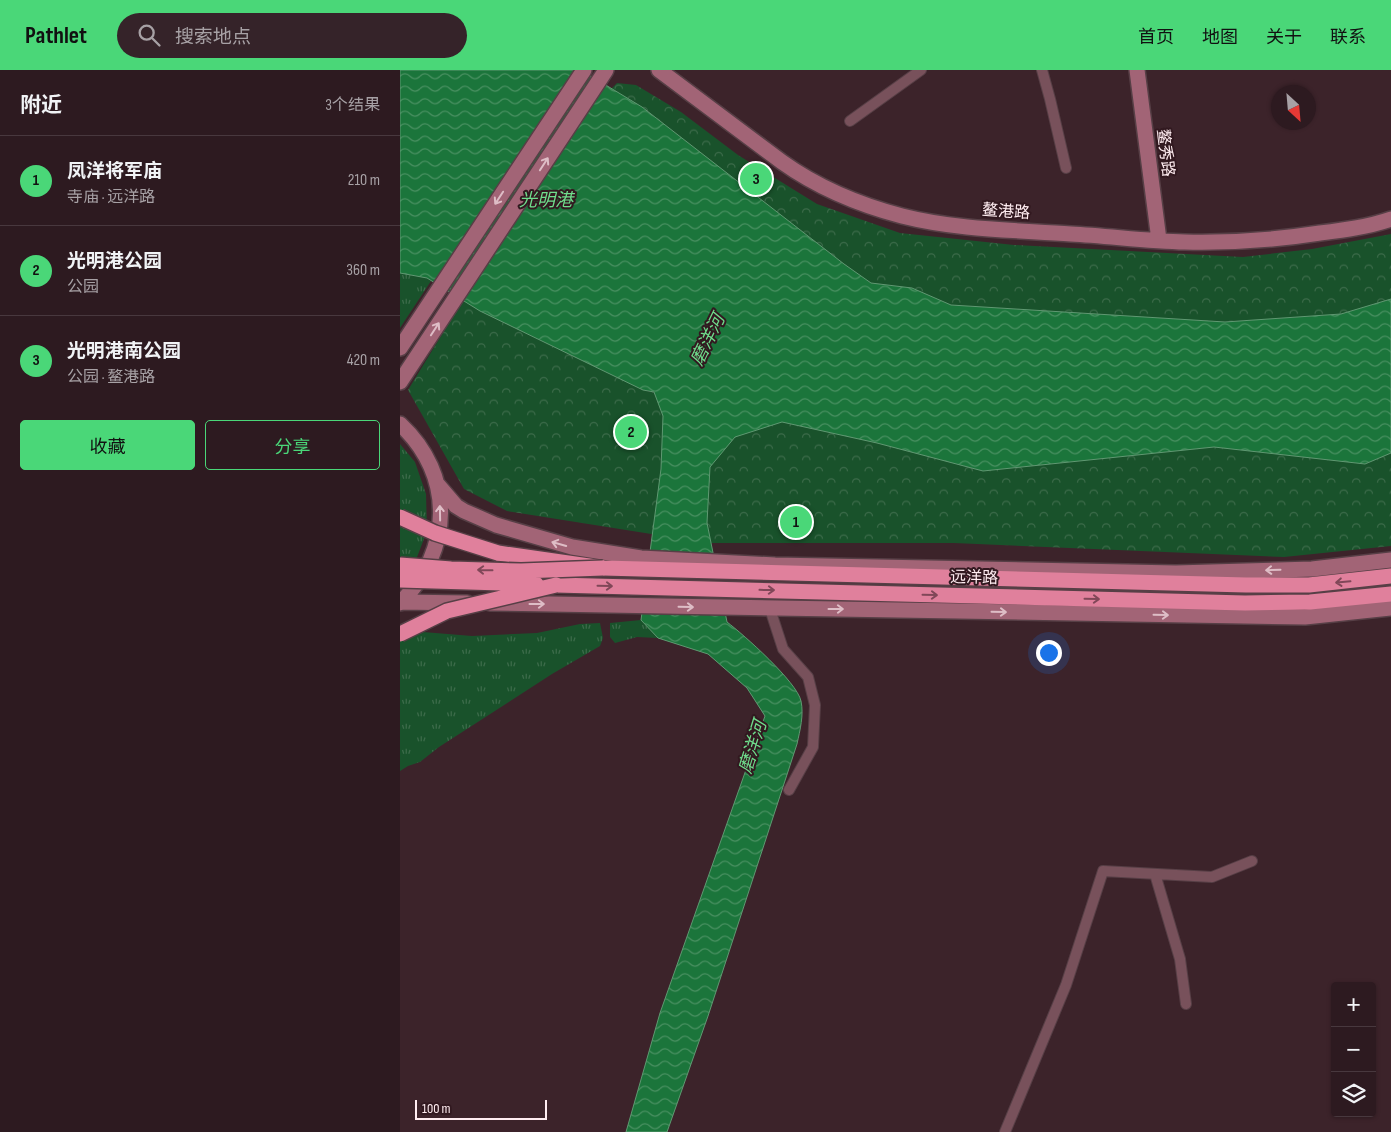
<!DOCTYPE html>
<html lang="zh">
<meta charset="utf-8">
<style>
body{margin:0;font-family:"Sofia Sans Condensed","Noto Sans SC",sans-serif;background:#352329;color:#f1f3f6}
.controls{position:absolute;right:15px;bottom:15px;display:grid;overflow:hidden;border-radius:5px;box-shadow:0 1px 4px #0004}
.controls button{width:45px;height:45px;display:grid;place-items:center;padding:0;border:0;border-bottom:1px solid #48383e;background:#2d1a20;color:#f1f3f6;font:25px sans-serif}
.compass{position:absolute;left:871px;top:15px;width:45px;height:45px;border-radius:50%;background:#2d1a20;box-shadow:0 1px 4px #0004;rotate:154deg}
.scale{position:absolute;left:15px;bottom:12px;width:132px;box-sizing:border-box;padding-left:5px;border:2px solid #ffedf1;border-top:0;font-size:14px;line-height:18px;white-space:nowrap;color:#ffedf1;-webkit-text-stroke:4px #321920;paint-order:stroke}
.you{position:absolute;left:648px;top:582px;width:18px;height:18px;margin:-12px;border:4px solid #fff;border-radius:50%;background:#1a73e8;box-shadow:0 0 0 8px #1a73e833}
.badge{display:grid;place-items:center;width:32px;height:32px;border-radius:50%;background:#4ad778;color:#111;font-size:16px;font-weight:700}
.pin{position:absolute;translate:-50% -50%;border:2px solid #fff;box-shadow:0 1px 5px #0006}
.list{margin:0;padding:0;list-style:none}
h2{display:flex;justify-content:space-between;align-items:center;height:65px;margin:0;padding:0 20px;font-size:21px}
h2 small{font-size:16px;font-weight:400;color:#a7a1a5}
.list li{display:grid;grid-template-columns:32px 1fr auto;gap:15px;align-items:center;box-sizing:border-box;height:90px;padding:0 20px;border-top:1px solid #48383e}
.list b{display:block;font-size:19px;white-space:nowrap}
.list p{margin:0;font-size:16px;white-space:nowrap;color:#a7a1a5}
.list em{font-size:16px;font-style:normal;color:#a7a1a5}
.actions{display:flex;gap:10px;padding:15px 20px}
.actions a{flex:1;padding:11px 0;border:1px solid #4ad778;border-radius:5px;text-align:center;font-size:18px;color:#4ad778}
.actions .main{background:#4ad778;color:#111}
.icon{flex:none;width:28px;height:28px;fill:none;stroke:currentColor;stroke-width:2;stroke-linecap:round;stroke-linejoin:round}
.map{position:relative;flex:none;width:991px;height:1062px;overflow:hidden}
header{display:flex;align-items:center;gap:30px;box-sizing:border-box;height:70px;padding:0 25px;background:#4ad778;color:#111}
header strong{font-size:24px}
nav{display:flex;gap:28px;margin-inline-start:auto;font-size:18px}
.search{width:350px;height:45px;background:#352329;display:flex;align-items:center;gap:12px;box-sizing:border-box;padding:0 18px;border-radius:28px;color:#a7a1a5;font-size:19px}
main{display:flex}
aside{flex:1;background:#2d1a20}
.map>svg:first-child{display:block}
.grass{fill:url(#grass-tufts)}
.park{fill:url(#park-crowns)}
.water{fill:url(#water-waves);stroke:#5f9972}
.pier{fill:#3c232a}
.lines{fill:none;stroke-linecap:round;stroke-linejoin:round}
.street-casing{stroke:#573f46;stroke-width:12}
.secondary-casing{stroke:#573f46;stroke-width:18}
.highway-casing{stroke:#573f46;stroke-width:18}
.street{stroke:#78515b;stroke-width:10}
.secondary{stroke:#a26476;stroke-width:15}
.highway{stroke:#e0809c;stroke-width:15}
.highway-bridge-casing{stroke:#573f46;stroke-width:18;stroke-linecap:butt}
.highway-bridge{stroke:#e0809c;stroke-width:15}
.oneway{stroke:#debdc6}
.oneway2{stroke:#804758}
.labels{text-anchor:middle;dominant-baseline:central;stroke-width:4;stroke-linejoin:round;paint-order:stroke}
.street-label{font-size:16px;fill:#ffedf1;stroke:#321920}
.water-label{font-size:18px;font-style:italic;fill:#6fdd8c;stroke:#321920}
</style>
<header>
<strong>Pathlet</strong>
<div class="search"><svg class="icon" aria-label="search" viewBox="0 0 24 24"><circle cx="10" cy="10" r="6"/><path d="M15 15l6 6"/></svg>搜索地点</div>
<nav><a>首页</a><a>地图</a><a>关于</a><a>联系</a></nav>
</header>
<main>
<aside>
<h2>附近<small>3个结果</small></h2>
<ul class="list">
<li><span class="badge">1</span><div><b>凤洋将军庙</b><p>寺庙 · 远洋路</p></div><em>210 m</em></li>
<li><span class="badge">2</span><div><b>光明港公园</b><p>公园</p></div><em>360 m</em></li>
<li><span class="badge">3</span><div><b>光明港南公园</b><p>公园 · 鳌港路</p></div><em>420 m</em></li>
</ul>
<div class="actions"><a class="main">收藏</a><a>分享</a></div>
</aside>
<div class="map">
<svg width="991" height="1062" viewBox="0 0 991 1062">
<defs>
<pattern id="grass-tufts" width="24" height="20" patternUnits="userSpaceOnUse" patternTransform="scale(1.25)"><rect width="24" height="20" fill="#19522b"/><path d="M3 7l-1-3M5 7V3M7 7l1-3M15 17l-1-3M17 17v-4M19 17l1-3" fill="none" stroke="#3c6b4a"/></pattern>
<pattern id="park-crowns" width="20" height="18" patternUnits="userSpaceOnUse" patternTransform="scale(1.25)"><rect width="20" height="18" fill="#19522b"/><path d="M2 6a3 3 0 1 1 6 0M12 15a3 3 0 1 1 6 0" fill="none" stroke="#3c6b4a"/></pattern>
<pattern id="water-waves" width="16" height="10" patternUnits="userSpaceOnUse" patternTransform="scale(1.25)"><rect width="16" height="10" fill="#1b753b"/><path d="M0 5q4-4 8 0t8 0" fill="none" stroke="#499061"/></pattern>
</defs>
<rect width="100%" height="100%" fill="#3c232a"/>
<path class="grass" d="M 0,203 L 27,208 L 31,211 L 0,258 Z
M 0,374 L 15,392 L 26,424 L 27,461 L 14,495 L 0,513 Z
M 241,550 L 258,568 L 237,567 L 215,573 L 210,567 L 210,553 Z
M 200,553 L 203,568 L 200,576 L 152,604 L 39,677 L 20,692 L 8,696 L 0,701 L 0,569 L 23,562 L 72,566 L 137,563 L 180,554 Z"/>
<path class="park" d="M 217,13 L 236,15 L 281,42 L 338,85 L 417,134 L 500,163 L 614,175 L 843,187 L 912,179 L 991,164 L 991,229 L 941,244 L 825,252 L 551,235 L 512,218 L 471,213 L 444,194 L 242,37 L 211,19 Z
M 63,230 L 80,241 L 243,320 L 477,373 L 583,401 L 814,377 L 965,394 L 991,383 L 991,476 L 884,487 L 554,473 L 308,473 L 107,441 L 64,419 L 8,320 Z"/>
<path class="water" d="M 0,0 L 181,0 L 242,37 L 444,194 L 471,213 L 512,218 L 551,235 L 825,252 L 941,244 L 991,229 L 991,383 L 965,394 L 814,377 L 583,401 L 477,373 L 382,352 L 335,367 L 310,397 L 307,453 L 327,552 C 344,565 397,612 401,631 C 404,645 400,660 397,674 L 308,946 L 267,1062 L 226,1062 L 260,943 L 365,646 L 347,618 L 308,584 L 258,568 L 241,550 L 261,399 L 263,346 L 254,322 L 243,320 L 80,241 L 27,208 L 0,203 Z"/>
<path class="pier" d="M 245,496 L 319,498 L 325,531 L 241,531 Z"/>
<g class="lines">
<g class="street-casing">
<path id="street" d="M 642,0 L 650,29 L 666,98
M 450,51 L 521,0
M 370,539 L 383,579 L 408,607 L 415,635 L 413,677 L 389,720
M 755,804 L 780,889 L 786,934
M 605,1062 L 666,915 L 703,801 L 812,807 L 852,791"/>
</g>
<g class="secondary-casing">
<path id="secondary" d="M 259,0 L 382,92 C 417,117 460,135 502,146 C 557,160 615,160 671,164 C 709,166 747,171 785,172 C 830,173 875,170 920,163 C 944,160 968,157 991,149
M 737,0 L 759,170
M 0,278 L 184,0
M 0,312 L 206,0
M 0,354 C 55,405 53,481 0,533
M 38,415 L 56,436 L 64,441 L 96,455 L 172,477 L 241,488 L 375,495 L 776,503 L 912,499 L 991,490
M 1,532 L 67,533
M 90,533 L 905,547 L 991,538"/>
</g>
<g class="highway-casing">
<path id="highway" d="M 98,483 L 203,498 L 846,515 L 909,515 L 991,506
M 156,515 L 845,533 L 910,532 L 991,524"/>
</g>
<use href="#street" class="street"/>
<use href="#secondary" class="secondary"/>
<use href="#highway" class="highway"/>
<g class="highway-bridge-casing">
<path id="highway-bridge" d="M 0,447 L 35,463 L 98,483
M 0,495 L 51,499 L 121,501 L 203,498
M 0,510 L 136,514
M 0,564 L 47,541 L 156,515"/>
</g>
<use href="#highway-bridge" class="highway-bridge"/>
</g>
<defs><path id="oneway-shaft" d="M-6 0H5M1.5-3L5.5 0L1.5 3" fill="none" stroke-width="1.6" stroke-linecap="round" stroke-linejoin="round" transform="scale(1.25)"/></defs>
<g class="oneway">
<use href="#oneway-shaft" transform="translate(144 94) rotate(-57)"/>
<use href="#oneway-shaft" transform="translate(99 128) rotate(123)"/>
<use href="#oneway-shaft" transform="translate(35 259) rotate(-57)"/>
<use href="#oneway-shaft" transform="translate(40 443) rotate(-91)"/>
<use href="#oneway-shaft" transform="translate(159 474) rotate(-164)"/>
<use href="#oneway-shaft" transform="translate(873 500) rotate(178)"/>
<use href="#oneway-shaft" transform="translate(137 534)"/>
<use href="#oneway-shaft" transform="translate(286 537) rotate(1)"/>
<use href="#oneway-shaft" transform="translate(436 539)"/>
<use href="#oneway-shaft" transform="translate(599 542) rotate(1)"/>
<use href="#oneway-shaft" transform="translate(761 545) rotate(1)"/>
</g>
<g class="oneway2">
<use href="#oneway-shaft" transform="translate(85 500) rotate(-179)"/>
<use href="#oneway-shaft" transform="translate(943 512) rotate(175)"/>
<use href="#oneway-shaft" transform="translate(205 516) rotate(1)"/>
<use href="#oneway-shaft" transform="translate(367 520) rotate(1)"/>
<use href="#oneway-shaft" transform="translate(530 525) rotate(1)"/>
<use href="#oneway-shaft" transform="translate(692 529) rotate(1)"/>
</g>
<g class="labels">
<g class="street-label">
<text transform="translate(765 83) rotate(83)">鳌秀路</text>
<text transform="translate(606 142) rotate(4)">鳌港路</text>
<text transform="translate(574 508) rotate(1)">远洋路</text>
</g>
<g class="water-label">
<text x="146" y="130">光明港</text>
<text transform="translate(308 270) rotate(-64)">磨洋河</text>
<text transform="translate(353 677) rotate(-73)">磨洋河</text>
</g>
</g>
</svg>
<div class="controls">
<button>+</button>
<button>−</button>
<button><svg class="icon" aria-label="layers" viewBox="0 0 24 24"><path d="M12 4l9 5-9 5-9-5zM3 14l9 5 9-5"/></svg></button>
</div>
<svg class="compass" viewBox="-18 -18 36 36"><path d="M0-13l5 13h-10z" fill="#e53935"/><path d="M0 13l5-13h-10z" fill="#a7a1a5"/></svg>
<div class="scale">100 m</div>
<div class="you"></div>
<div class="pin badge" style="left:396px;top:452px">1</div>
<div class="pin badge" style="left:231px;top:362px">2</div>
<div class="pin badge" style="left:356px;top:109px">3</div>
</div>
</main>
